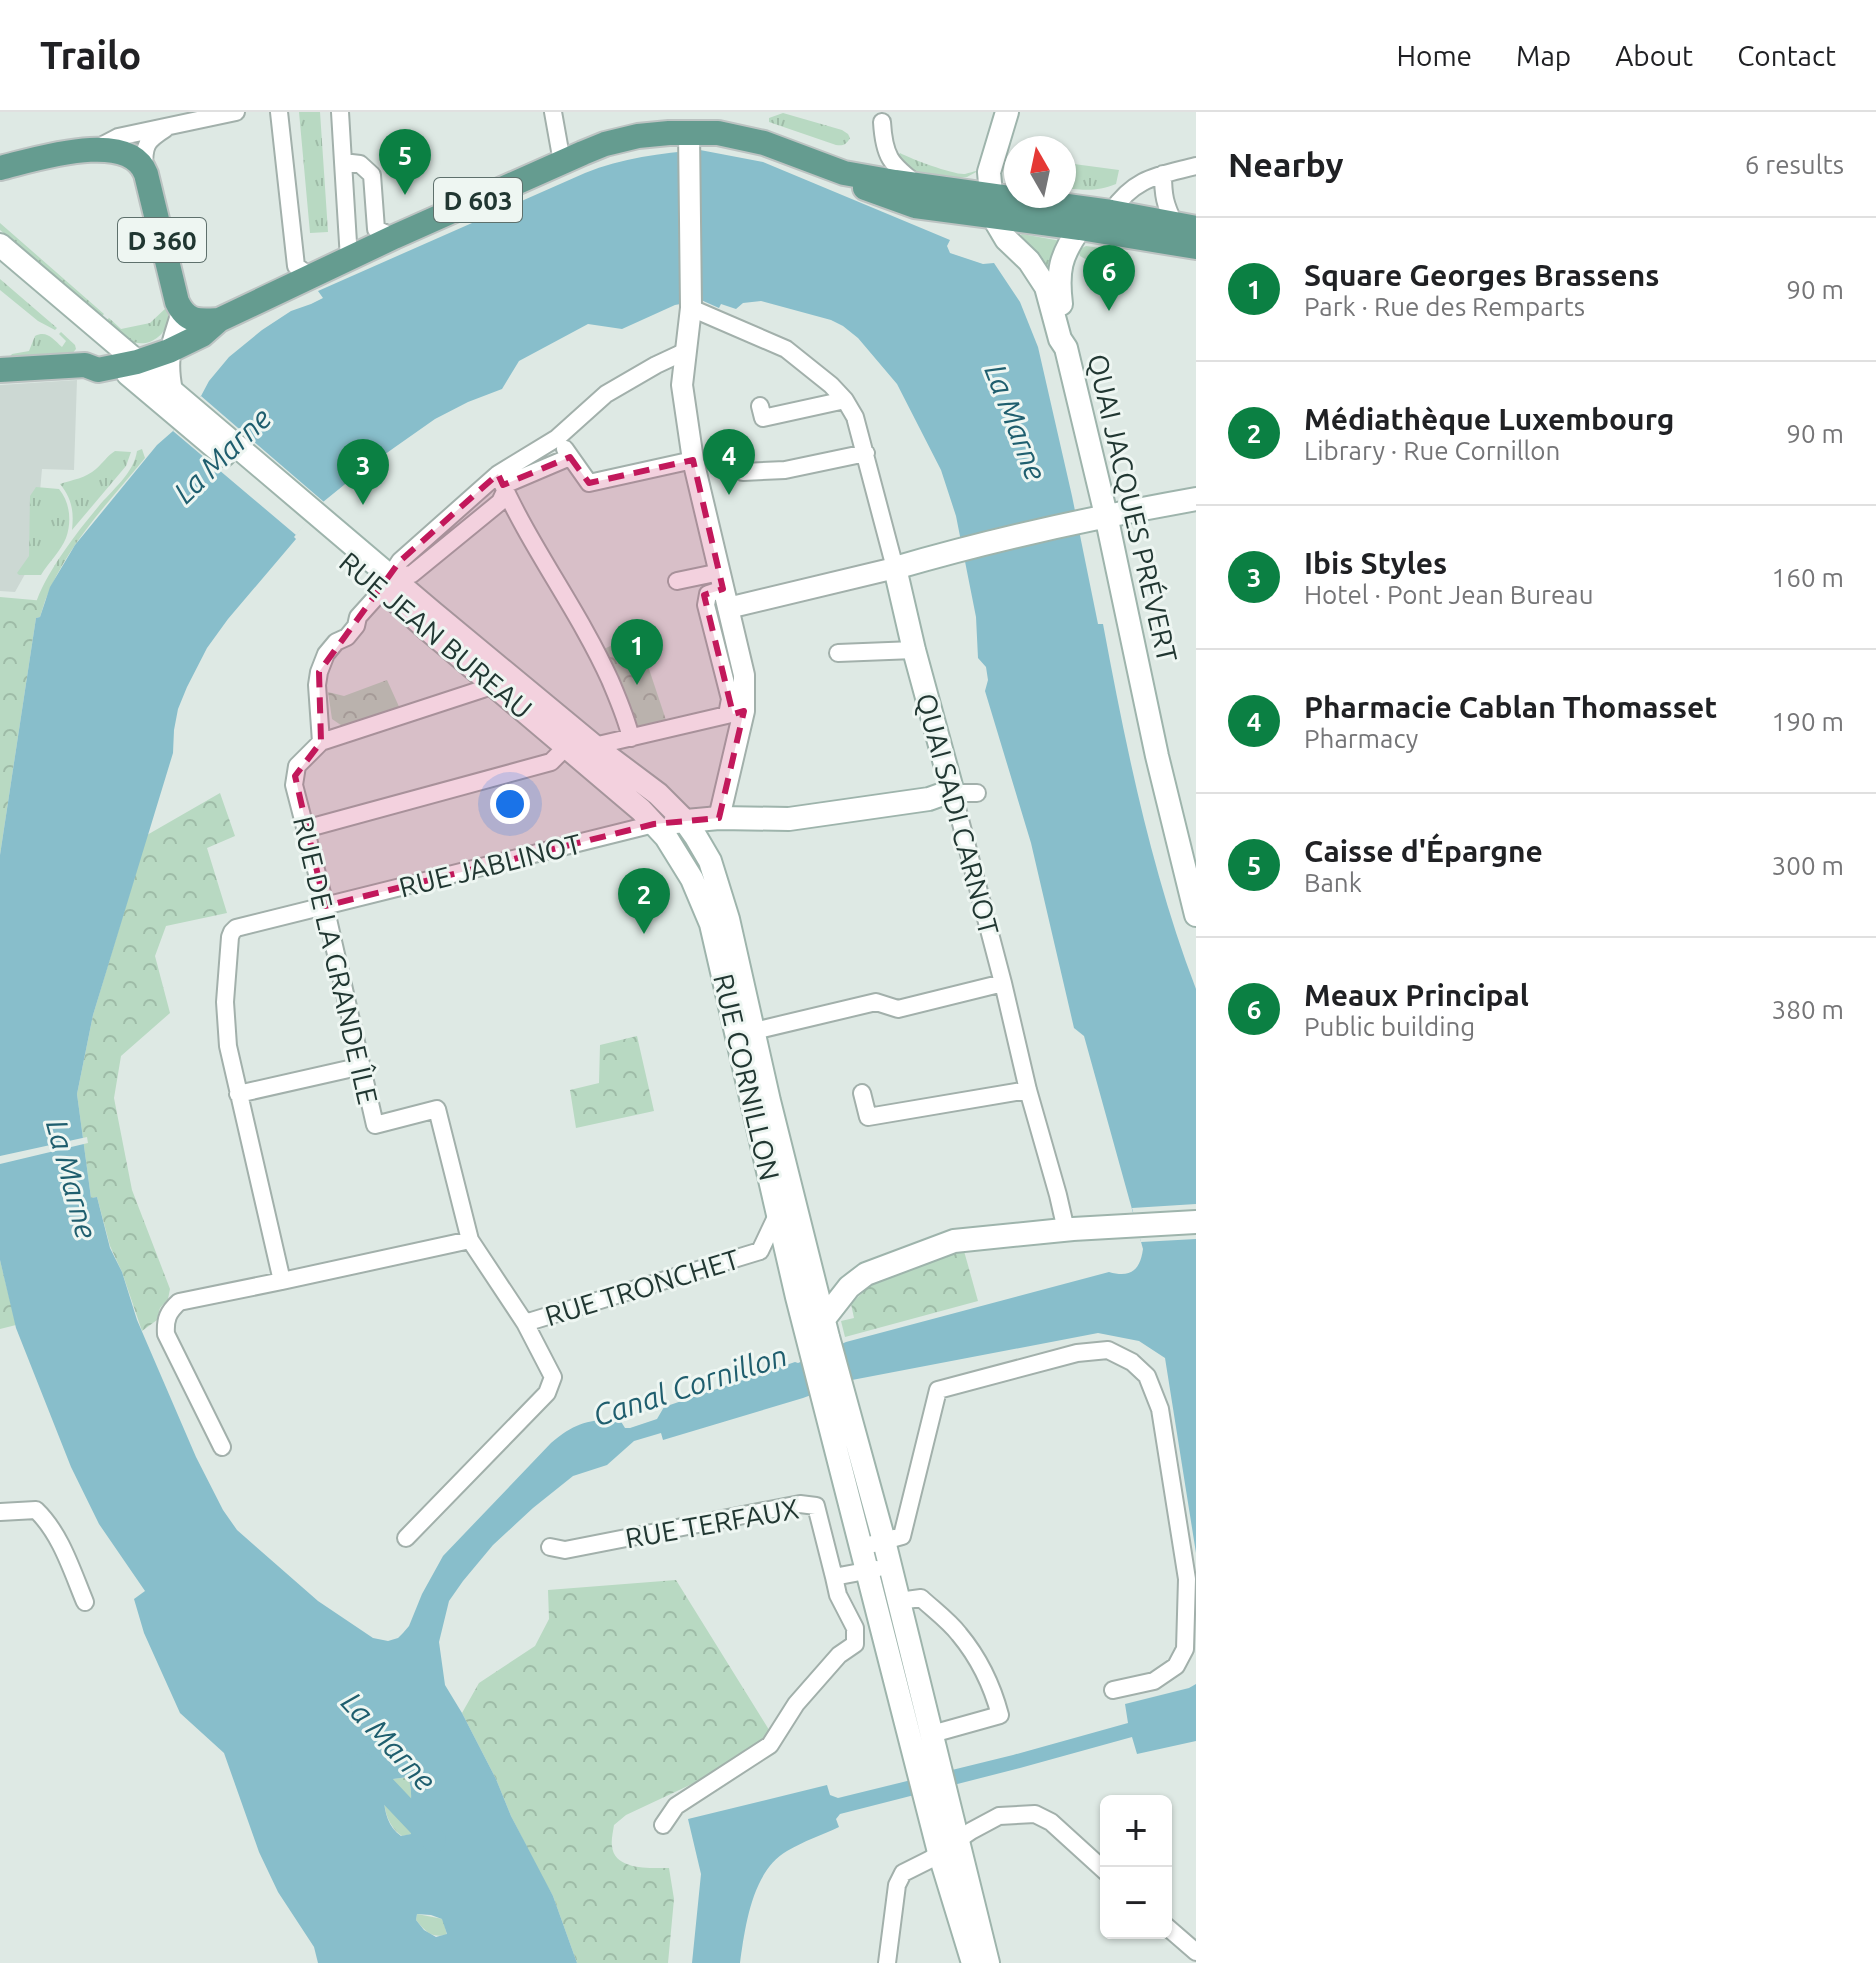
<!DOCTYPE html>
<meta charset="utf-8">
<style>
body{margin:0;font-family:Ubuntu,sans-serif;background:#f6f6f6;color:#202124}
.controls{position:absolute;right:24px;bottom:24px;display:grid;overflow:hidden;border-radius:12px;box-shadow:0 2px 6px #0004}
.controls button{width:72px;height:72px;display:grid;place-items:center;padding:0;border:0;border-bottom:2px solid #e0e0e0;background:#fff;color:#202124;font:40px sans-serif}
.compass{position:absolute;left:1004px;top:24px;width:72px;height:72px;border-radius:50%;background:#fff;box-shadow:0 2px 6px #0004;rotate:351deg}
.you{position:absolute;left:510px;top:692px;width:28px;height:28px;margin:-20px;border:6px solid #fff;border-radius:50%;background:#1a73e8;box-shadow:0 0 0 12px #1a73e833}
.badge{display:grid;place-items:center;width:52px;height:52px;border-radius:50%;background:#0b8043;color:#fff;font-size:26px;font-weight:700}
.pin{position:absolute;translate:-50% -66px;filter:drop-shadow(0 2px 4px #0008)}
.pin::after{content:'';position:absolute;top:42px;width:28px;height:24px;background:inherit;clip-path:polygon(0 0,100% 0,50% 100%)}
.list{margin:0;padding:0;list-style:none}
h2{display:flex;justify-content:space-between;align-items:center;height:104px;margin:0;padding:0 32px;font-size:34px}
h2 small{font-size:26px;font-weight:400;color:#757577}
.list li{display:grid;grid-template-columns:52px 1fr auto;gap:24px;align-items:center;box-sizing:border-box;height:144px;padding:0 32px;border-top:2px solid #e0e0e0}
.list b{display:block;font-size:30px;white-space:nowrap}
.list p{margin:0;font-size:26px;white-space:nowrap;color:#757577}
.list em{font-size:26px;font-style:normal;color:#757577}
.map{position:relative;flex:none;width:1196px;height:1851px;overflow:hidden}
header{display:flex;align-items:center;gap:48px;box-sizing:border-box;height:112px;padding:0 40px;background:#fff;border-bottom:2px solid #e0e0e0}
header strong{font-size:38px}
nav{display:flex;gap:44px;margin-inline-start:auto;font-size:28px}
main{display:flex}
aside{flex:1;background:#fff}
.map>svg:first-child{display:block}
.built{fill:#ccd8d3}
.grass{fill:url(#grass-tufts)}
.forest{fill:url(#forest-crowns)}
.water{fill:#88becb;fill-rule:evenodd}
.pier{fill:#dee9e4}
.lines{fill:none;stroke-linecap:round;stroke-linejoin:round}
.river{stroke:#88becb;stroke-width:24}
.minor-casing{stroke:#a2b0ab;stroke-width:20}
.tertiary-casing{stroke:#a2b0ab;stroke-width:24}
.secondary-casing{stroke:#9eb4ac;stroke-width:26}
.primary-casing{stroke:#bcc3c2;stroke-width:28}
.minor{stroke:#fff;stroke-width:16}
.tertiary{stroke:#fff;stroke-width:20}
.secondary{stroke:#fff;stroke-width:22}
.primary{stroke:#659c90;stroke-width:24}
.marked{fill:#c2185b;fill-opacity:0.2;stroke:#c2185b;stroke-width:6;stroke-dasharray:16 10;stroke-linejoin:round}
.labels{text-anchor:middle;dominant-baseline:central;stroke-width:6;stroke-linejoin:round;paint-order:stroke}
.shield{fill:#eef6f2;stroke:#5e706c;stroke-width:2}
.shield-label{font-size:26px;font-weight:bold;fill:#213732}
.street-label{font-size:28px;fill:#213732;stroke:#eef6f2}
.water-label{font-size:30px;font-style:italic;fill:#1f5e6e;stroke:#eef6f2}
</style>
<header>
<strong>Trailo</strong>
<nav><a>Home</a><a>Map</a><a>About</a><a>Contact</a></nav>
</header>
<main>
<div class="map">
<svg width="1196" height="1851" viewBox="0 0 1196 1851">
<defs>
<pattern id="grass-tufts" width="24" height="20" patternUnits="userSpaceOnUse" patternTransform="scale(2)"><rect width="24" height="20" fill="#b8d9c2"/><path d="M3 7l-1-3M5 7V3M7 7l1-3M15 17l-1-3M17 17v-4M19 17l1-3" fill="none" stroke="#9ebba7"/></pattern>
<pattern id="forest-crowns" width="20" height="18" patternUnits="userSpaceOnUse" patternTransform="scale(2)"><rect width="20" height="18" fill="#b8d9c2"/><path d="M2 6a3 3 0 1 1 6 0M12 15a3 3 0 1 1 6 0" fill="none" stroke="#9ebba7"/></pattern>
</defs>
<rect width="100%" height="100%" fill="#dee9e4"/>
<path class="built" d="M 77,268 L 74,358 L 42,357 L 34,446 L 15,480 L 0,479 L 0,273 Z"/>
<path class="grass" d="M 299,0 L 320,0 L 328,120 L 310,121 Z
M 783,1 L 842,18 L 848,22 L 850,26 C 846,33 843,34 836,33 L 769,10 L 769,6 Z
M 900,41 C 911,47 954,63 965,62 C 970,61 973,59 978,59 L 967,65 L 959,66 L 916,61 L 910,58 L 895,48 Z
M 1074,52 L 1119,58 L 1116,72 C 1096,80 1085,78 1064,76 L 1064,56 Z
M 0,111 L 104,202 L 101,205 L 0,118 Z
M 1022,122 L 1061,129 L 1050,155 L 1047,155 L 1038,144 L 1020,127 L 1019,124 Z
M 1086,134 L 1116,138 L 1120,144 C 1103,159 1098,154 1080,144 L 1078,138 Z
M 0,167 L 57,216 L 55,218 L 38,209 L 0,178 Z
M 168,194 C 168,195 169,207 168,208 C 165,227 143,238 127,227 C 119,223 113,215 106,209 L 109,206 L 121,217 L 150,211 Z
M 61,220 L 75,233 L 76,237 L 71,243 L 8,247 L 12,242 L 29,239 L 35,224 C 47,218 53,227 62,235 L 66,229 L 59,222 Z
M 142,337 L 145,346 C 108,391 66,434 45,489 L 35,494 C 44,463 77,420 98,395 C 112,378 134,361 137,339 Z
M 115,339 L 131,340 L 126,354 L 72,418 C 74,399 72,387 60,372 C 72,368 86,366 96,357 C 103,351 107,344 115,339 Z
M 36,375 L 59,377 C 70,390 72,410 66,426 C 61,439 48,451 41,463 L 19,463 L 17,461 L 29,444 L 30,384 Z"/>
<path class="forest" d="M 0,485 L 45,489 L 40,505 L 36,506 L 0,743 Z
M 637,521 L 666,608 L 637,615 L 604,537 Z
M 387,568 L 401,599 L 348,618 L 332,607 L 328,580 L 344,584 Z
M 220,681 L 235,724 L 207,736 L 227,801 L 166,814 L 155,844 L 170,901 L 121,944 L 114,986 L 132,1078 L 170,1177 L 168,1187 L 160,1196 L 157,1208 L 142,1219 L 122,1160 L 110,1134 L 97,1085 L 91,1086 L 77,982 L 93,903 L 147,723 Z
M 637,924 L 654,999 L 576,1016 L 570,978 L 599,971 L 600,933 Z
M 964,1139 L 978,1189 L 845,1225 L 841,1209 L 854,1206 L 851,1192 L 868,1175 L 900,1160 Z
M 0,1148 L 16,1213 L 0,1217 Z
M 676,1468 L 771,1621 L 707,1665 L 626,1703 L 614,1713 C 613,1720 611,1728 612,1734 C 614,1759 652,1756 669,1756 L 674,1787 L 668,1851 L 577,1851 L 553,1784 L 542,1765 L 511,1704 L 496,1667 L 462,1601 L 479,1571 L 535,1534 L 549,1507 L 548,1478 Z
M 408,1665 C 412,1677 411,1682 411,1694 C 411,1704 414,1711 412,1722 L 402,1724 C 385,1713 382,1690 385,1672 L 393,1667 Z
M 417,1802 L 443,1807 L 447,1823 C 431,1826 426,1820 416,1808 Z"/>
<path class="water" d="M 700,38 L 763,50 L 950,128 L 947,134 L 950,141 L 983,152 L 994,151 L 1020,190 L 1038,235 L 1072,384 L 1098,512 L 1103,512 C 1126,635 1151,759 1196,877 L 1196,1441 L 1165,1246 L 1139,1229 L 1098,1221 L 852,1268 L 803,1286 L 663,1328 L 661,1321 L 634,1329 L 607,1353 L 573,1364 L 533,1396 L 493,1433 L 463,1469 L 449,1489 L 439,1530 L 445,1573 L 462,1601 L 496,1667 L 511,1704 L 553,1784 L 577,1851 L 318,1851 L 314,1835 L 278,1780 L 259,1740 L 224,1641 L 180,1601 L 144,1521 L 134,1487 L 145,1479 L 99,1412 L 71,1355 L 16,1216 L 0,1148 L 0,743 L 36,506 L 40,505 L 50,475 L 75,433 L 157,333 L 173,319 L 201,284 L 209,269 L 229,245 L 262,218 L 291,199 L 311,192 L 323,186 L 318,179 L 585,61 C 622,46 661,41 700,38 ZM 701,188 L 719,196 L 721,192 L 736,197 L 743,191 L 761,189 L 831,208 L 843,214 L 858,226 L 897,272 L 941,358 L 956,404 L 976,505 L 978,546 L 986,555 L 988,568 L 985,579 L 1031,731 L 1074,916 L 1084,924 L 1143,1137 C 1140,1159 1130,1166 1109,1160 L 846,1230 L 798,1251 L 795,1250 L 664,1295 L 657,1307 L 630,1316 L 625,1316 L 620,1308 C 589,1307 575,1311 551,1331 L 443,1444 L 422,1482 L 409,1514 L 403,1521 L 398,1526 L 388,1529 L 373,1526 L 318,1489 L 237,1418 L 223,1398 L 196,1345 L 137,1208 L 122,1160 L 110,1136 L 97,1085 L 91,1086 L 77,982 L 93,903 L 173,641 L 174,618 L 178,597 L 187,575 L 207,536 L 228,507 L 296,427 L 294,425 L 323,390 L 360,360 L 398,333 L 435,307 L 468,290 L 502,277 L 519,249 L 588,212 L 622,217 L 675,193 ZM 408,1665 C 412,1677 411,1682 411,1694 C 411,1704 414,1711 411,1722 L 401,1724 C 385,1713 382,1691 385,1672 L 393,1667 ZM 417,1802 L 431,1803 L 442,1807 L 447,1822 L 436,1825 L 424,1818 L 416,1808 Z
M 1196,1572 L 1196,1629 L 1137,1642 L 1132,1625 L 1020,1656 L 840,1702 L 836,1707 L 839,1715 C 822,1723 804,1729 787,1739 C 752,1759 745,1815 740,1851 L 692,1851 L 701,1762 L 688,1707 L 827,1673 L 830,1683 L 838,1686 L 1013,1643 L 1128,1611 L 1125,1592 L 1189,1576 Z"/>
<path class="pier" d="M 201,284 L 324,390 L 296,423 L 173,319 Z
M 87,1025 L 88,1031 L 0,1052 L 0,1044 Z
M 1196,1092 L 1196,1127 L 1141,1130 L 1132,1096 Z"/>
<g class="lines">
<path class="river" d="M 363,1653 L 434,1728"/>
<g class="minor-casing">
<path id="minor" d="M 279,0 L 296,154 L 311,165
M 340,0 L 343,50
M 553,0 L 562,50
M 882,10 C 884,44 890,52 917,72
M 95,37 L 118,25 L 236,0
M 144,56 C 144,33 146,29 165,17
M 1163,62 C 1163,84 1165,92 1174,111
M 1111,100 C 1135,65 1157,64 1196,54
M 349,147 L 343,50 L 360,52 L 372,63 L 376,117 L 394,125
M 691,196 L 786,237 L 831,273 L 845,288 L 855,305 L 895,456
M 760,294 L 763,306 L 845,288
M 565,337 L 589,371 L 693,348
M 743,360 L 785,358 L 866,341
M 498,362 C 529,434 578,497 610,568 C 618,587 626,605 631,626
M 391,465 L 412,462 L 500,390 L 509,371 L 570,345
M 677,469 L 720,460
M 723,477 L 708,482 L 706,493 L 730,587 L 727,603
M 838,541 L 914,538
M 321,630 L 317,573 L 319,560 L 326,542 L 336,530 L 347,525 L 356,514 L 358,505 L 376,485 L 400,449 L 498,362 L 557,326 L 606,282 L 656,253 L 686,239
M 594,634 L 744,599
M 977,681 L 953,681 L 1003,871 L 1028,978 L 1058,1083 L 1066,1118
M 305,717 L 551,650 L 567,634
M 754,919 L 876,890 L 898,897 L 1003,871
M 862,981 L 868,1005 L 1028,978
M 238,982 L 362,954
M 470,1128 L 282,1169 L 228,934 L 225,890 L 230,825 L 232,820 L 236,816 L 654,712
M 760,1139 L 778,1101
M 525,1211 L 760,1139
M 222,1335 L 166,1222 C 165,1207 168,1200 179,1190 L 282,1169
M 0,1400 L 36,1398 C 61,1422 72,1459 85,1490
M 406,1426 L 547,1281 L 553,1265 L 525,1211 L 470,1128 L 437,997 L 375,1013 L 322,781 L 294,673 L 297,654 L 321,630 L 483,577 L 490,570
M 550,1435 L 565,1438 L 800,1392 L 816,1394 L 834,1465 L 876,1457
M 862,1435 L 902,1424 L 938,1278 L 1077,1241 L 1108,1238 L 1132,1250 L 1147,1264 L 1160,1297 L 1187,1467 L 1185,1537 L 1176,1554 L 1154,1569 L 1113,1578
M 899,1489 L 921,1486 C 934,1498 949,1509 959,1522 C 979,1546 992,1573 1000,1603 L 932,1622
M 663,1713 L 676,1694 L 770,1633 L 796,1592 L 839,1543 L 855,1532 L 855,1516 L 838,1483 L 834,1465
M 1166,1814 L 1196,1840
M 887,1851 L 897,1773 L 903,1761 L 929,1748 L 971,1719 L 999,1704 L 1035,1702 L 1051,1710 L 1106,1760"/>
</g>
<g class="tertiary-casing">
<path id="tertiary" d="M 689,20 L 691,196 L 682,273 L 693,348 L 744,563 L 744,599 L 719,706
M 172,279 C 165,244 172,233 182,200
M 728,496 L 895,456"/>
</g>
<g class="secondary-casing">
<path id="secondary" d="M 1007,0 L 989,60 L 993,105 L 1006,127 L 1029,149 L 1046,175 L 1060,227 L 1066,236 L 1106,403 L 1157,644 L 1196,803
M 0,133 L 432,500 L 594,634 L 658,682 L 684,708 L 696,725 L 710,749 L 728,807 L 769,989 L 828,1225 L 884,1429 L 988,1851
M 1061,192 C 1057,159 1060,144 1080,116 L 1096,113
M 128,262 L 224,343
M 379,474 L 425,515 L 641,698 L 666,725 L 692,767 L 711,812 L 797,1185 L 939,1740 L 973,1851
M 675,710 L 719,706 L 789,707 L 929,687 L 943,682 L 953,681 L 914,538 L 895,456 C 994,427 1095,405 1196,387
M 824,1207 L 849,1175 L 866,1162 L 954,1129 L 1073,1117 L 1196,1110"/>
</g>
<g class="primary-casing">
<path id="primary" d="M 0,56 C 34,48 129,16 146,62 L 177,190 C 187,211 199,209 219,208 L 394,125 L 583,41 L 605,32 L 638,24 L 669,21 L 718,21 L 764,31 L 844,61 L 895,70 L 1111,100 L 1196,116
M 865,76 L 915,94 L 1080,116 L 1196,135
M 0,258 L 85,253 L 98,258 L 137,250 L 169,239 L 202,223 L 219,208"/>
</g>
<use href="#minor" class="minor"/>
<use href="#tertiary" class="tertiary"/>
<use href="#secondary" class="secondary"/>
<use href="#primary" class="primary"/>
</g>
<path class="marked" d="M 570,345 L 589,371 L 693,348 L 723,477 L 704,483 L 733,602 L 744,599 L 719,706 L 654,712 L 325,794 L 295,664 L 321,630 L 319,560 L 400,449 L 498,362 L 503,373 Z"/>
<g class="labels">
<g class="shield">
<rect x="434" y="66" width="88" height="44" rx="6"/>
<rect x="118" y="106" width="88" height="44" rx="6"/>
</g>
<g class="shield-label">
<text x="478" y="88">D 603</text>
<text x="162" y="128">D 360</text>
</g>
<g class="street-label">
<text transform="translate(1133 396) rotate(77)">QUAI JACQUES PRÉVERT</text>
<text transform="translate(436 523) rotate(40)">RUE JEAN BUREAU</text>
<text transform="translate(958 702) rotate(75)">QUAI SADI CARNOT</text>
<text transform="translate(490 753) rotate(-14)">RUE JABLINOT</text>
<text transform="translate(336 848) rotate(77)">RUE DE LA GRANDE ÎLE</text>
<text transform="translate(747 965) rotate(77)">RUE CORNILLON</text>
<text transform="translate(642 1175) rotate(-17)">RUE TRONCHET</text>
<text transform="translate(712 1411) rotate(-10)">RUE TERFAUX</text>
</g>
<g class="water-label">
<text transform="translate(1016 310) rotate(69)">La Marne</text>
<text transform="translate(222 343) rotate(-44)">La Marne</text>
<text transform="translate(72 1067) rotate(75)">La Marne</text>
<text transform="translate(690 1273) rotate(-18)">Canal Cornillon</text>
<text transform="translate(389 1629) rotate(47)">La Marne</text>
</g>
</g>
</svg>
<div class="controls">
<button>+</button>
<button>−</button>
</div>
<svg class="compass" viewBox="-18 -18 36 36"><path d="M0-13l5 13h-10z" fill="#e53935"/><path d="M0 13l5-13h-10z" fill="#757577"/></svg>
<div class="you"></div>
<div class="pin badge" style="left:637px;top:573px">1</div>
<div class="pin badge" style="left:644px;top:822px">2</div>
<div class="pin badge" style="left:363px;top:393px">3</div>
<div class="pin badge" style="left:729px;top:383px">4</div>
<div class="pin badge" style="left:405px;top:83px">5</div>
<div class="pin badge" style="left:1109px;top:199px">6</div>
</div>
<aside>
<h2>Nearby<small>6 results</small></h2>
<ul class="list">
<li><span class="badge">1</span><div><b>Square Georges Brassens</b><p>Park · Rue des Remparts</p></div><em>90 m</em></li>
<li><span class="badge">2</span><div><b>Médiathèque Luxembourg</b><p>Library · Rue Cornillon</p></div><em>90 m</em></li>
<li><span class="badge">3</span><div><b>Ibis Styles</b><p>Hotel · Pont Jean Bureau</p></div><em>160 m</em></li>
<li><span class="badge">4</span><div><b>Pharmacie Cablan Thomasset</b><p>Pharmacy</p></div><em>190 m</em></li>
<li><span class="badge">5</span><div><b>Caisse d'Épargne</b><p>Bank</p></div><em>300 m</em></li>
<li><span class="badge">6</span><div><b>Meaux Principal</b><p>Public building</p></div><em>380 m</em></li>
</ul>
</aside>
</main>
